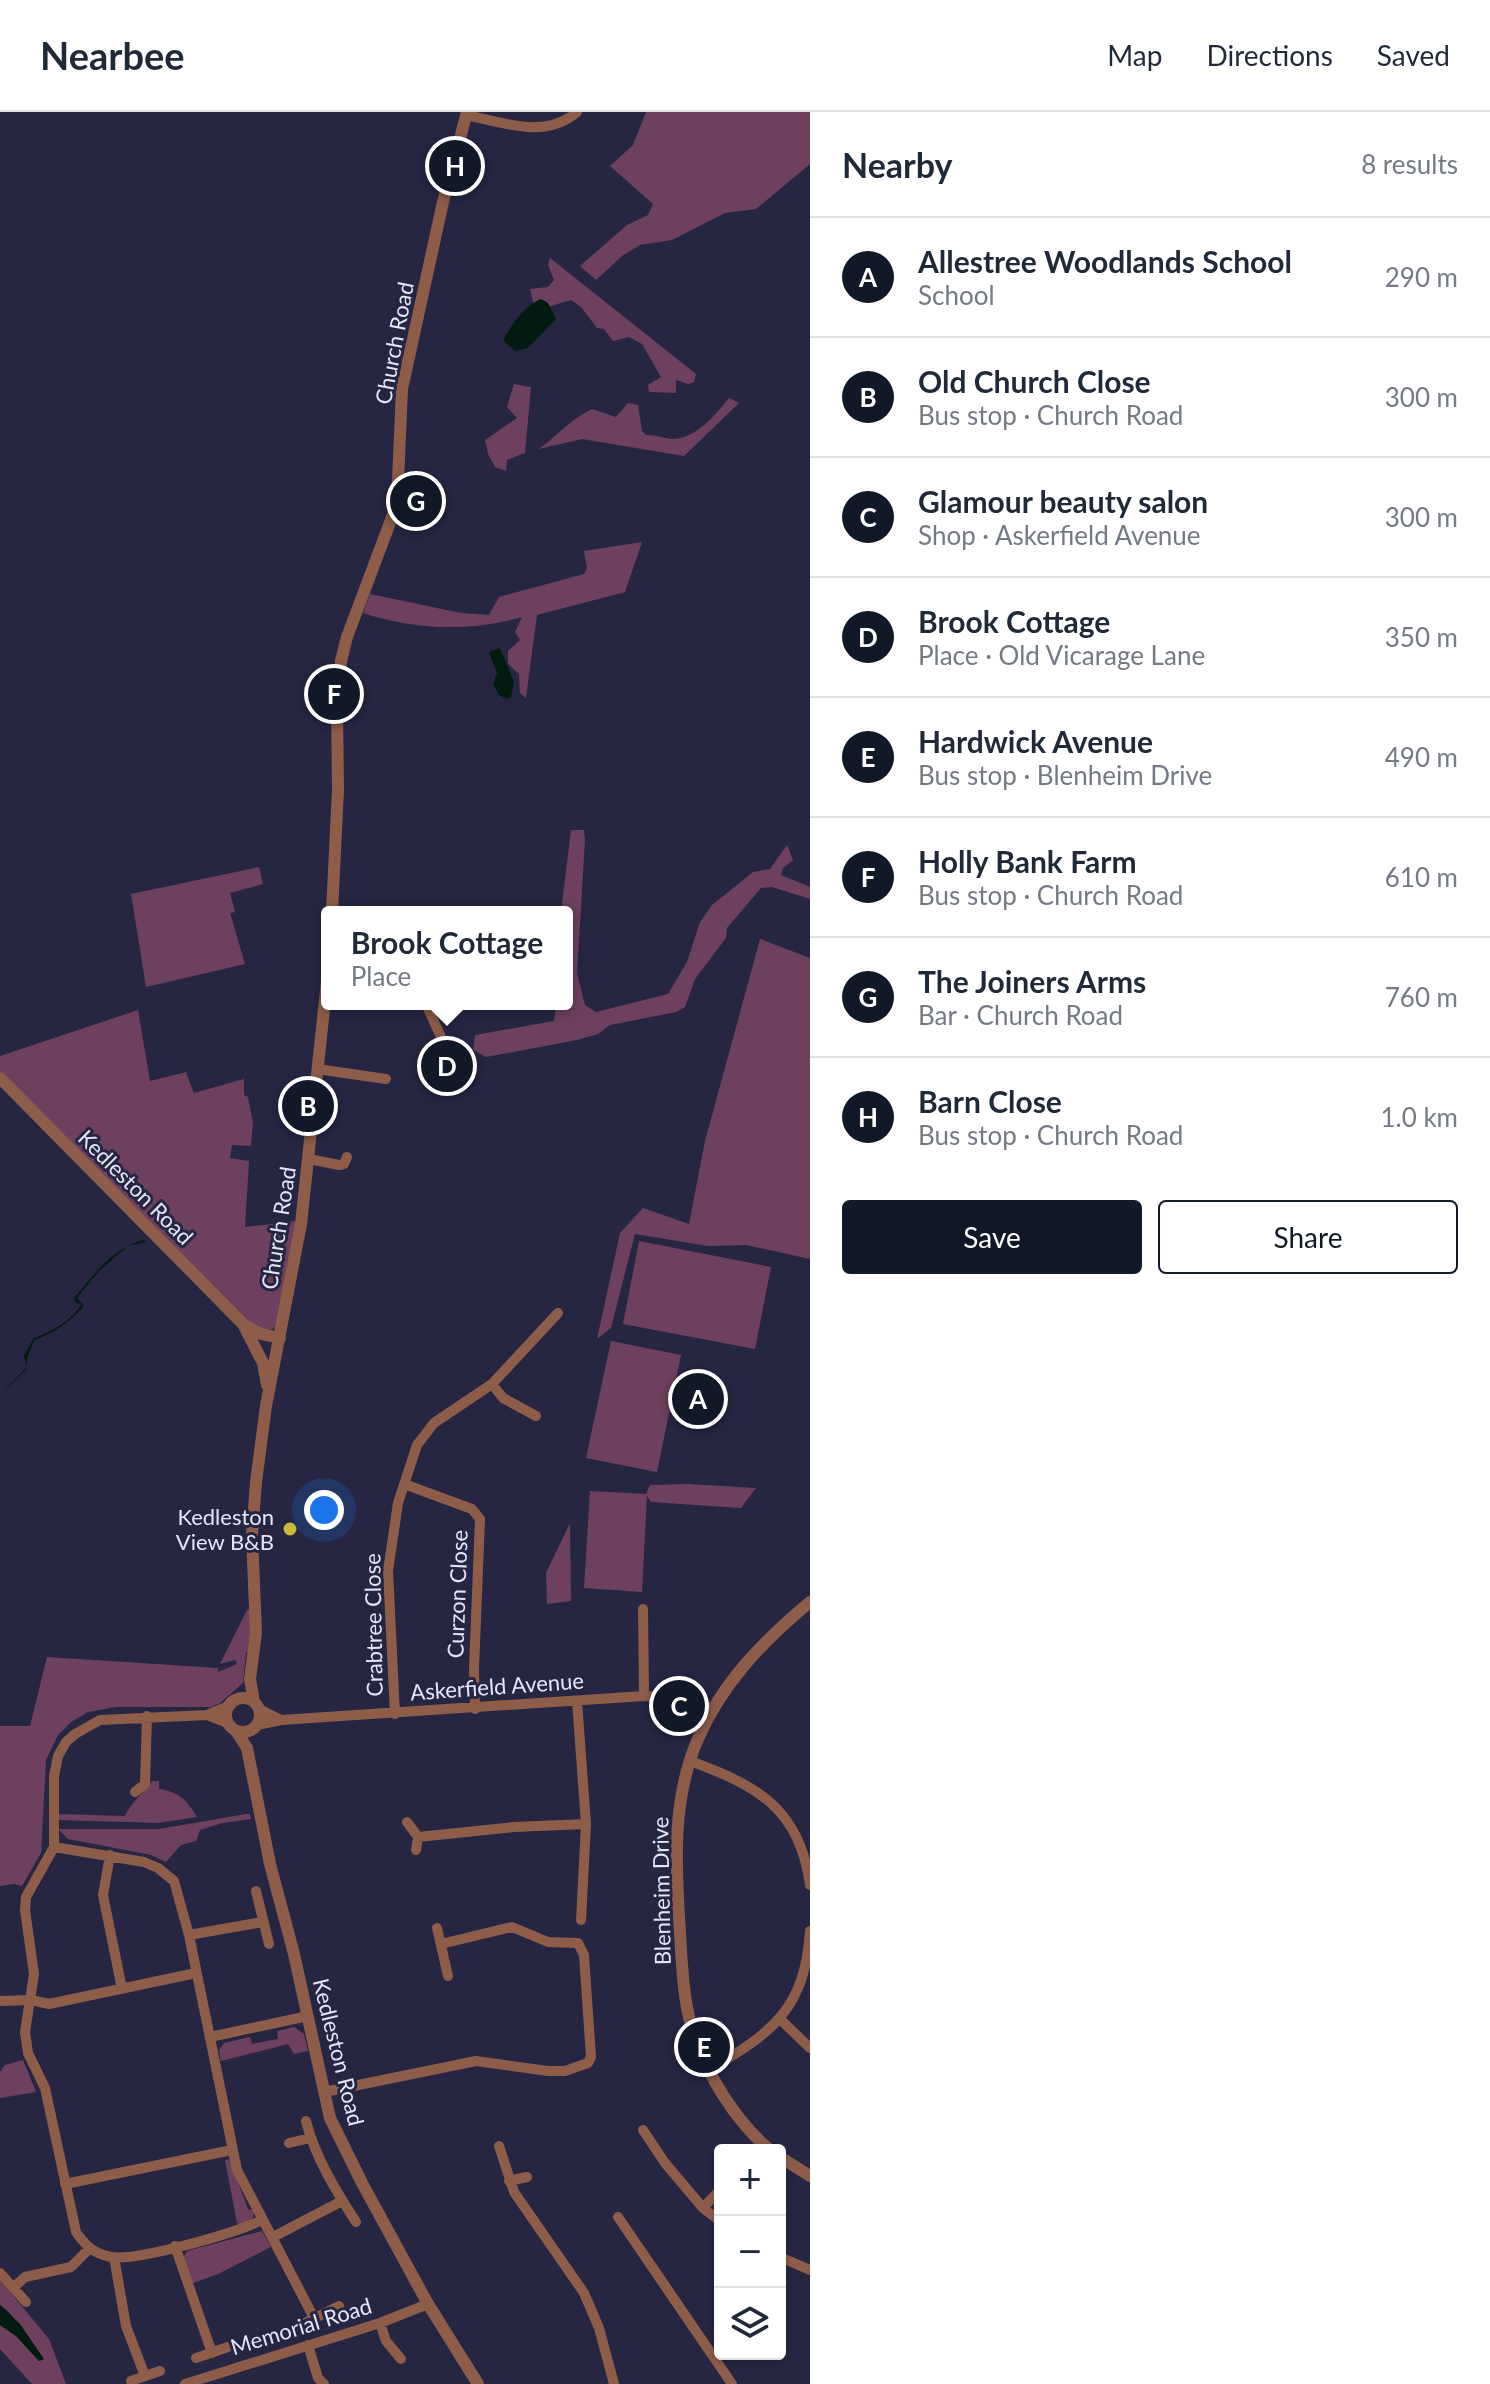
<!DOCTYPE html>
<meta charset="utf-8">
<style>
body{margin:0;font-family:Lato,sans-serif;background:#f2f2f3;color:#1f2937}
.controls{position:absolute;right:24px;bottom:24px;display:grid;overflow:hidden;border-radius:8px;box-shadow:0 2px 6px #0004}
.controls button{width:72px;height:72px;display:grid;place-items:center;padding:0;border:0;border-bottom:2px solid #e0e1e3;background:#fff;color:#1f2937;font:40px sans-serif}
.you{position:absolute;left:324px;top:1398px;width:28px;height:28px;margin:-20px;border:6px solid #fff;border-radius:50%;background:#1a73e8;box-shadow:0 0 0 12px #1a73e833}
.badge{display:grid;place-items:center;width:52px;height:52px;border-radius:50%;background:#111827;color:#fff;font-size:26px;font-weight:700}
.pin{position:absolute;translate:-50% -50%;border:4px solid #fff;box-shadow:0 2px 8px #0006}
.popup{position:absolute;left:321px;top:794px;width:252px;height:104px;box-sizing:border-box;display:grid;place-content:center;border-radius:8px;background:#fff;filter:drop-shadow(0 2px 6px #0005);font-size:26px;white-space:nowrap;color:#747a83}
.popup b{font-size:30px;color:#1f2937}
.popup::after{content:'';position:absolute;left:50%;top:100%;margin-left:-16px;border:16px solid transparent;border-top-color:#fff}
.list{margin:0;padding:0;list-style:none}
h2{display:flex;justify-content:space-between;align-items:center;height:104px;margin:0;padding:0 32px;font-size:34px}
h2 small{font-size:26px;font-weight:400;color:#747a83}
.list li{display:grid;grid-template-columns:52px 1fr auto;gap:24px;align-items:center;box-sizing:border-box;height:120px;padding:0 32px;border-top:2px solid #e0e1e3}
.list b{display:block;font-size:30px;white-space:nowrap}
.list p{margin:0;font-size:26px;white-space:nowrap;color:#747a83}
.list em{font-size:26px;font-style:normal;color:#747a83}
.actions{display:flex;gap:16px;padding:24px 32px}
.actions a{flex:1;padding:18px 0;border:2px solid #111827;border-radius:8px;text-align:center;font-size:28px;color:#111827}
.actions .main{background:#111827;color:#fff}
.icon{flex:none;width:44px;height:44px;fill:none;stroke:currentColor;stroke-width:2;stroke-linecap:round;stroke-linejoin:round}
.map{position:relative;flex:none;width:810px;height:2272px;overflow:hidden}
header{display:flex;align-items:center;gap:48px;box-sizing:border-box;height:112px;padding:0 40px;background:#fff;border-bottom:2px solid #e0e1e3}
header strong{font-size:38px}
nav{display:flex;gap:44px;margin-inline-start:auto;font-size:28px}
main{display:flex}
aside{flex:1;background:#fff}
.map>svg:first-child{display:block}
.green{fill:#6d415d}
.water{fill:#021b10}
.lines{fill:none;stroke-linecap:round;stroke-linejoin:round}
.minor{stroke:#8e5d4a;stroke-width:10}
.tertiary{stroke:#8e5d4a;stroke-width:12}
.poi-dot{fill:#c9ba3a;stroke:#262643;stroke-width:3}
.labels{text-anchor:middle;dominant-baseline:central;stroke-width:6;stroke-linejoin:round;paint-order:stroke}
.street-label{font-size:22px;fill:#e3e5f8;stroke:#262643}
.poi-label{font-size:22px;fill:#e3e5f8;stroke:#262643;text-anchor:end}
</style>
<header>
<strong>Nearbee</strong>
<nav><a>Map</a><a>Directions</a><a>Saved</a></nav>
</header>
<main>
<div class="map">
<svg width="810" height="2272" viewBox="0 0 810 2272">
<rect width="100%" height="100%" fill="#262643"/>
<path class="green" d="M 646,0 L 810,0 L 810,52 L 756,97 L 725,101 L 672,128 L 640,133 L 622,144 L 596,168 L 580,154 L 627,113 L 648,103 L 653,92 L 610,54 L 633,33 Z
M 550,146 L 696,262 L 694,270 L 688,272 L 676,268 L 676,281 L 649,280 L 648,273 L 661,265 L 642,232 L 629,225 L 613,229 L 604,217 L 597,216 L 581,195 L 571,188 L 541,197 L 533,190 L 530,177 L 548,175 L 554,168 L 548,153 Z
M 514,272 L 531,275 L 525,341 L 507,348 L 506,359 L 495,355 L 488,342 L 485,328 L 517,306 L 507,295 Z
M 729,286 L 739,291 L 684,344 L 582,327 L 539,337 C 558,323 571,307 592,297 L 616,305 L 628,291 L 638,293 L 642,319 L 646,323 C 657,323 663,326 671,327 C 695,328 716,302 729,286 Z
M 642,430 L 625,480 L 537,503 L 526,586 L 520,581 L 519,562 L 508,552 L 508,539 L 520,528 L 515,520 L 522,505 C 470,520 415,518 363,501 L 370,482 L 461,501 L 489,503 L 499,485 L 584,462 L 587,456 L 584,439 Z
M 571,718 L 584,718 L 585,728 L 577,861 L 585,893 L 596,900 L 668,882 L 687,850 L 700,810 L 712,793 L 753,760 L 770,757 L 787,733 L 793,748 L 783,756 L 781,763 L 810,775 L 810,787 L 772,775 L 761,776 L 727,816 L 726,826 L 695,867 L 685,895 L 676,900 L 610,913 L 598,922 L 577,928 L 486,945 L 473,938 L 475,923 L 554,909 L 556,892 L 567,892 L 567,800 L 561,800 Z
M 259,755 L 263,772 L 230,781 L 235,800 L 230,801 L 245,852 L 146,875 L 131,782 Z
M 760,827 L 810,846 L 810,1147 L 746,1133 L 708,1134 L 635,1122 L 611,1216 L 597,1227 L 620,1121 L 643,1096 L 689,1112 L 705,1029 Z
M 138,898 L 150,969 L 186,960 L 194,981 L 244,967 L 244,983 L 248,985 L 253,1011 L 251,1034 L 232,1033 L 230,1046 L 249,1049 L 245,1115 L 297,1109 L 276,1214 C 266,1224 258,1216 247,1211 L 0,960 L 0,944 Z
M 639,1129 L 771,1155 L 755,1237 L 623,1212 Z
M 611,1229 L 681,1243 L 657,1360 L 586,1346 Z
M 688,1372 L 756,1376 L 741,1396 L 651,1390 L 647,1384 L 642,1480 L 584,1476 L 590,1379 L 646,1382 L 650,1373 Z
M 570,1411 L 571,1489 L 547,1492 L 546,1461 Z
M 252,1497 L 250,1537 L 246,1541 L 243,1571 L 220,1591 L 211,1595 L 116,1595 L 88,1600 L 71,1610 L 58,1623 L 46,1648 L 41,1741 L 22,1774 L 14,1772 L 0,1774 L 0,1614 L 30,1614 L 47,1545 L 218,1556 L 218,1560 L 237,1552 L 235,1548 L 220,1552 L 247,1498 Z
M 152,1669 L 159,1669 L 159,1677 C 179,1680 187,1688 197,1705 L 158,1711 L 58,1708 L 59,1702 L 125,1704 C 132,1689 143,1682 152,1669 Z
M 246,1702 L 250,1702 L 251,1707 L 222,1711 L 200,1718 L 196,1729 L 181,1733 L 166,1750 L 151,1743 L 68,1727 L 58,1717 L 159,1717 Z
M 294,1915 L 304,1922 L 308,1939 L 294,1942 L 288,1932 L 221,1949 L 219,1938 L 224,1931 L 250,1925 L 252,1932 L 278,1927 L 277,1919 Z
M 23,1948 L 36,1980 L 0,1986 L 0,1960 L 5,1953 Z
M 229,2047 L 248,2097 L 254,2098 L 253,2106 L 242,2114 L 237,2111 L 225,2048 Z
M 262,2119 L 271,2135 L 218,2162 L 191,2172 L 183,2147 L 187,2139 Z
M 0,2168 L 49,2227 L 66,2272 L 32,2272 L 0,2237 L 0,2213 L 16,2224 L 39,2249 L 44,2247 L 9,2200 L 0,2193 Z"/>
<path class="water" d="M 541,187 L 548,191 L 556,207 L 528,236 L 515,239 L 504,229 L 505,224 C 515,209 524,194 541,187 Z
M 500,536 L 514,570 L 511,585 L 507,587 L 499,583 L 493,572 L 497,561 L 489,541 L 490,539 Z
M 144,1128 L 146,1130 L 128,1134 L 100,1158 L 77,1186 L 84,1194 C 70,1210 54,1221 34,1228 L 27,1247 L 27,1257 L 0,1283 L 27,1255 L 24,1244 L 33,1227 C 50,1219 70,1211 81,1193 L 74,1189 L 75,1185 C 94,1162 114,1135 144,1128 Z
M 0,2193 L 20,2212 L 44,2247 L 39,2249 L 16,2224 L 0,2213 Z"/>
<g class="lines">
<path class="minor" d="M 466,3 C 502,10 545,28 577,0
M 426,892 L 441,925
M 317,957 L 386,967
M 309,1047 L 339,1053 L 344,1052 L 347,1045
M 492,1272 L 503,1286 L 536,1304
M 404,1372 L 472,1397 L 480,1407 L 474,1557 L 475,1597
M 643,1497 L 644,1584
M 577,1589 L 586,1712 L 581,1808
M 259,1597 L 281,1608
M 395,1602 L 388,1459 L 398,1391 L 417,1333 L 434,1311 L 492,1272 L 558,1201
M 207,1603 L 229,1594
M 228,1611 L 207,1603 L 100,1608 L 75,1622 L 66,1630 L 58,1644 L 54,1664 L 54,1735 L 26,1785 L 25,1798 L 34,1862 L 25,1920 L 28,1941 L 45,1976 L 76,2120 C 85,2133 94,2142 111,2145 C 139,2149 235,2121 262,2108
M 257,1613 L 281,1608 L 644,1584 L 685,1585 L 713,1597
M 690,1649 C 756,1673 800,1696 810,1773
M 135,1680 L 145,1672 L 147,1604
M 407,1710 L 418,1725 L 514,1715 L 586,1712
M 54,1735 L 144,1750 L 158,1756 L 174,1769 L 189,1823 L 237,2058 L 314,2206
M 416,1738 L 418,1725
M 110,1743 L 103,1783 L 122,1877
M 256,1779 L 269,1832
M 437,1816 L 448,1864
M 189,1823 L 262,1810
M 0,1889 L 31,1888 L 49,1892 L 196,1861
M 780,1907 L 810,1936
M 210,1925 L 308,1904
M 710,1957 C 772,1921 805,1897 810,1819
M 324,1980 L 476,1949 L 548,1959 L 565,1959 L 588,1951 L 591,1945 L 584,1843 L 578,1831 L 548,1830 L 512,1815 L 441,1832
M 306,2009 C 315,2045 336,2079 356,2110
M 643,2018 L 665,2051 L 703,2096 L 720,2078
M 289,2031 L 310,2026
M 499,2034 L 514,2080 L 584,2181 L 599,2216 L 614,2272
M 509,2069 L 527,2065
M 65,2072 L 232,2038
M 703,2096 L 720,2109
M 618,2105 L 732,2272
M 273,2125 L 342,2089
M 175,2134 L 212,2241
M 114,2145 L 126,2214 L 145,2264
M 780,2145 L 810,2158
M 0,2161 L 26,2190
M 13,2176 L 25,2165 L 71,2155 L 89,2137
M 380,2211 L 386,2229 L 401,2247
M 299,2214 L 339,2194
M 308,2233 L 318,2266 L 324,2272
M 196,2246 L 228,2235
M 131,2269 L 160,2259
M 185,2272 L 380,2211 L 428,2192"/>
<path class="tertiary" d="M 332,800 L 338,678 L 337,593 L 341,549 L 347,525 L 397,392 L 402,277 L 443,90 L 467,0
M 0,966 L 243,1212 L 263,1251 L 267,1273
M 246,1214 L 261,1222 L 280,1226
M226 1603a17 17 0 1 1 34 0a17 17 0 1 1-34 0Z
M 254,1590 L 250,1567 L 256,1521 L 252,1423 L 256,1370 L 266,1294 L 301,1112 L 327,869
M 236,1619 L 247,1636 L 270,1752 L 294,1842 L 330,2006 L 362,2071 L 428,2192 L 478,2272
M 770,2038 C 734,2008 706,1961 692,1917 C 683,1886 682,1853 680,1821 C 676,1756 671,1691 697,1629 C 721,1572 763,1529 810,1490
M 780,2045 L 810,2064"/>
</g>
<circle class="poi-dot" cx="290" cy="1417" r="8"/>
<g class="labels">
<g class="street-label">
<text transform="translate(394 231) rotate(-79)">Church Road</text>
<text transform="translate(136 1075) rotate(45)">Kedleston Road</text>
<text transform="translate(278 1116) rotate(-81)">Church Road</text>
<text transform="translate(457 1482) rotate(-88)">Curzon Close</text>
<text transform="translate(373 1513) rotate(-91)">Crabtree Close</text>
<text transform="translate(497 1574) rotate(-4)">Askerfield Avenue</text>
<text transform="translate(661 1779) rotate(-91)">Blenheim Drive</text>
<text transform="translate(339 1940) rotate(76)">Kedleston Road</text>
<text transform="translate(301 2214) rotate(-17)">Memorial Road</text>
</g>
<g class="poi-label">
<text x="274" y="1404">Kedleston<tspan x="274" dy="25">View B&amp;B</tspan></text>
</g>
</g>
</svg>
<div class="controls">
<button>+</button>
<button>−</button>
<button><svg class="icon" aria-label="layers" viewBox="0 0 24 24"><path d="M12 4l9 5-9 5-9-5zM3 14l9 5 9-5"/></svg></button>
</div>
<div class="you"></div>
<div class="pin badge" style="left:698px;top:1287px">A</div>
<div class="pin badge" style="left:308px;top:994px">B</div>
<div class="pin badge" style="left:679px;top:1594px">C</div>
<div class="pin badge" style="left:447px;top:954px">D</div>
<div class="popup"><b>Brook Cottage</b>Place</div>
<div class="pin badge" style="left:704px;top:1935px">E</div>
<div class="pin badge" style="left:334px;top:582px">F</div>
<div class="pin badge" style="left:416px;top:389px">G</div>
<div class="pin badge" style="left:455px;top:54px">H</div>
</div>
<aside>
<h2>Nearby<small>8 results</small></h2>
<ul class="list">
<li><span class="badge">A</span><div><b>Allestree Woodlands School</b><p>School</p></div><em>290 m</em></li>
<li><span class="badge">B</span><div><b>Old Church Close</b><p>Bus stop · Church Road</p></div><em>300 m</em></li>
<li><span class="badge">C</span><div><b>Glamour beauty salon</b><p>Shop · Askerfield Avenue</p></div><em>300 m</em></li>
<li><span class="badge">D</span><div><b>Brook Cottage</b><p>Place · Old Vicarage Lane</p></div><em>350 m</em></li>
<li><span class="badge">E</span><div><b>Hardwick Avenue</b><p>Bus stop · Blenheim Drive</p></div><em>490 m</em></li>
<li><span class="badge">F</span><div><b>Holly Bank Farm</b><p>Bus stop · Church Road</p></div><em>610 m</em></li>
<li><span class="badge">G</span><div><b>The Joiners Arms</b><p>Bar · Church Road</p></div><em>760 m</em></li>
<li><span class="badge">H</span><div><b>Barn Close</b><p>Bus stop · Church Road</p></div><em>1.0 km</em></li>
</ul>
<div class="actions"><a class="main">Save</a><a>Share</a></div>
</aside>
</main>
